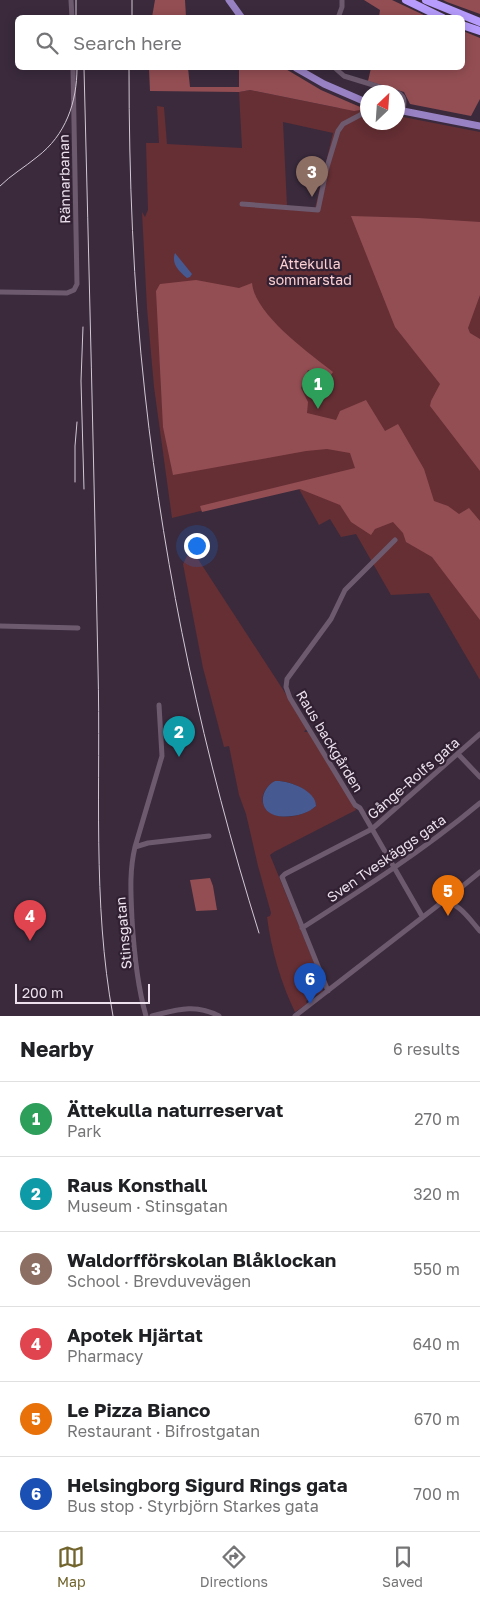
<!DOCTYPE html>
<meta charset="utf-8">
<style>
body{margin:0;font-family:"Golos Text",sans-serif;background:#f6f6f6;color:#202124}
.compass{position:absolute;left:360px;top:85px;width:45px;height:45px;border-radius:50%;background:#fff;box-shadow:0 2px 12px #0003;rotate:25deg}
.scale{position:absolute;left:15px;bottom:12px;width:135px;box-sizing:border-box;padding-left:5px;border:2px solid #ece1ed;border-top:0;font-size:14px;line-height:18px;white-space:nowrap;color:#ece1ed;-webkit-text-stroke:4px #302032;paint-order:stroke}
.you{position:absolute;left:196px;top:545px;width:18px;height:18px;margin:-12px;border:4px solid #fff;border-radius:50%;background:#1a73e8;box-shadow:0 0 0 8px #1a73e833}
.badge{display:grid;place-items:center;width:32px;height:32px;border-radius:50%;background:#71642c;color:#fff;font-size:16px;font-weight:700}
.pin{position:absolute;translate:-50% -41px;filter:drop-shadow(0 1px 2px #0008)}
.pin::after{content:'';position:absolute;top:26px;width:18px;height:15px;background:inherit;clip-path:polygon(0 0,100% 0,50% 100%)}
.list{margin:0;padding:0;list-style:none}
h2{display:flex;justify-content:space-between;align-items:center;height:65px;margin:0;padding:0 20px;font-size:21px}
h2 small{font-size:16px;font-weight:400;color:#757577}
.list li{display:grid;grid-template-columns:32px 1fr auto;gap:15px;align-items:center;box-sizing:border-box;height:75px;padding:0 20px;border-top:1px solid #e0e0e0}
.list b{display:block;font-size:19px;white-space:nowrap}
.list p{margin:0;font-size:16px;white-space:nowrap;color:#757577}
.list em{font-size:16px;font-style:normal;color:#757577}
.icon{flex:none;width:28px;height:28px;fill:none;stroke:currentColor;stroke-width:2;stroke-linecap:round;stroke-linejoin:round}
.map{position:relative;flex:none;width:480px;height:1016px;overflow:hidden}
.search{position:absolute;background:#fff;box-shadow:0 2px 12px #0003;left:15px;right:15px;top:15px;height:55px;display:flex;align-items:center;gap:12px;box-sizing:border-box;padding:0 18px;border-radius:8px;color:#757577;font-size:19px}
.sheet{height:515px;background:#fff}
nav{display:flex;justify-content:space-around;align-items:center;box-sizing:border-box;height:70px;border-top:1px solid #e0e0e0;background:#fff;font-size:14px;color:#757577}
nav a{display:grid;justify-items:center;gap:2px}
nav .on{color:#71642c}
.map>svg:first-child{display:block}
.green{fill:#652f34;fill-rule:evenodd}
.forest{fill:#934e53}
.water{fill:#475991}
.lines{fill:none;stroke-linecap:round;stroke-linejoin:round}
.minor{stroke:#6d5a6f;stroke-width:5}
.major{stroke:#9982c4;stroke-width:7}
.highway{stroke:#b79cfd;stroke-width:8}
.rail{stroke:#d3c7d4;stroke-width:1}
.labels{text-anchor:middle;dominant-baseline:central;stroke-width:4.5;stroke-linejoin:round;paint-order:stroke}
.street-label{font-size:14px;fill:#ece1ed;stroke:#302032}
.park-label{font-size:14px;fill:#fcd0d2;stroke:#302032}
</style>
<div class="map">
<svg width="480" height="1016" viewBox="0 0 480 1016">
<rect width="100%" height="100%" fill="#3a2a3c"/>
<path class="green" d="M 250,90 L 339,108 L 341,100 L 367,109 L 368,122 L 398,122 L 398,116 L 480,132 L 480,680 L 429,593 L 391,595 L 356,534 L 341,537 L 330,519 L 319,525 L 299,489 L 294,488 L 172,518 L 154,387 L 147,308 L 142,212 L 145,217 L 148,210 L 146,143 L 159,143 L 157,106 L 164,107 L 167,144 L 242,148 L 239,92 ZM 283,122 L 333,133 L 315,208 L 287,206 Z
M 187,556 L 194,556 L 198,559 L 306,725 L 307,728 L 304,732 L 311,732 L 356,810 L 274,852 L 270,855 L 324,987 L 322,992 L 306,1001 L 307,1004 L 295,1012 C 281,983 271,949 267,917 L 270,916 L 271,913 L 258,866 L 246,814 L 239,795 L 229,746 L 224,747 L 203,668 L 183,564 ZM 275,781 C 290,780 313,790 316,806 C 306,815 283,821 271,813 C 257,804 262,788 275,781 Z"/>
<path class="forest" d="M 155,0 L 185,0 L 186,17 L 152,17 Z
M 364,0 L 392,0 L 428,17 L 379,17 L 380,10 Z
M 443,0 L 480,0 L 480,14 L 447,2 Z
M 463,31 L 480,38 L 480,99 L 471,116 L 410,104 L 404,92 L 368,81 L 371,68 L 462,68 Z
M 149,68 L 188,68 L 190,87 L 239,87 L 239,68 L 284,68 L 321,90 L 360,107 L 360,110 L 354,111 L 250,90 L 239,92 L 150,91 Z
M 351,216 L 418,218 L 480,222 L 480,295 L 468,328 L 470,333 L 480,339 L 480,471 L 430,406 L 431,401 L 440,384 L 395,327 Z
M 196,280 L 239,288 L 252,283 C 255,315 309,353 333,372 L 328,379 L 308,370 L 301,388 L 308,402 L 307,413 L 336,420 L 340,411 L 366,400 L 385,431 L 398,424 L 424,469 L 434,501 L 448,506 L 459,514 L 469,508 L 480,521 L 480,620 L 432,557 L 406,542 L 403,533 L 393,522 L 375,529 L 371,535 L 351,522 L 340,505 L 300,489 L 202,512 L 200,506 L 355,468 L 350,453 L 327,449 L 306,451 L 173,475 L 163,427 L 156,291 L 160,284 Z
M 210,878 L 213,886 L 217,910 L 196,911 L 190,880 Z"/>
<path class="water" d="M 175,253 L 192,274 L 190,277 L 187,278 C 179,271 171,264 175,253 Z
M 275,781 C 288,780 316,790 316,806 C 307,815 287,819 274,815 C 257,809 261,788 275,781 Z"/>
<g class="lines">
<path class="minor" d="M 71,0 L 72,18
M 338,18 L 342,7 L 342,0
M 335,68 L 344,76 L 396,92
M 398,93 C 406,96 404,103 403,111
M 242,204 L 318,210 L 327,167 L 338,131 L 343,124 L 362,114 L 368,103
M 0,292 L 67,293 L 74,290 L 77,284 L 73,68
M 395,540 L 345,590 L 331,619 L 287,679 L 286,687 L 290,698 L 355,805 L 360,808 L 422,916
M 0,626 L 78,628
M 458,754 L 480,777
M 135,847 L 162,756 L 159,705
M 448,902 L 453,894 L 480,872
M 302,928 C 363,889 424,850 480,803
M 328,991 L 282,877 L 285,874 L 372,829 L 480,734
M 146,1016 C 137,985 134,952 132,920 C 131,895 129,872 135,847 L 148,843 L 209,836
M 152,1016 C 176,1010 195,1003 219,1016
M 295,1016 L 441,903 C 457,899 470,920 480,931"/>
<path class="major" d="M 229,0 L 242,18
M 296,68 L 324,84 L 368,103
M 398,110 L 480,126"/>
<path class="highway" d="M 406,0 L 443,18
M 426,0 L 480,22
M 462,25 L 480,31"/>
<path class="rail" d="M 76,0 L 76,18
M 132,0 L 132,18
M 84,68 C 89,268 94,468 98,668 C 101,784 92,902 113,1016
M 129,68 C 129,176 133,285 145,394 C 165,577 204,757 259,933
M 0,186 C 11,175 25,167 37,157 C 66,135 77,102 77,68
M 83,327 L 81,381 L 84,489
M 75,482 L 75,446 L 77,422"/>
</g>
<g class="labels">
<g class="street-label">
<text transform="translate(64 179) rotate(-91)">Rännarbanan</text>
<text transform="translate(330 741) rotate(59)">Raus backgården</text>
<text transform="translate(413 778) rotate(-41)">Gånge-Rolfs gata</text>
<text transform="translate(386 858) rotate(-35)">Sven Tveskäggs gata</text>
<text transform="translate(123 933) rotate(-95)">Stinsgatan</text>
</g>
<g class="park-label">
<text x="310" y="263">Ättekulla<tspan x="310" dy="16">sommarstad</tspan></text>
</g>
</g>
</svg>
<svg class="compass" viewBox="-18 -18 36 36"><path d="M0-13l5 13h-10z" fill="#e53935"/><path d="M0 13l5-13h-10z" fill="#757577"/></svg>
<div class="scale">200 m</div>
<div class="you"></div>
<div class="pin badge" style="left:318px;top:409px;background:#2e9e5b">1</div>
<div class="pin badge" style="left:179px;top:757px;background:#0f9aa8">2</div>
<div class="pin badge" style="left:312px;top:197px;background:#8d6e63">3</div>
<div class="pin badge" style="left:30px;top:941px;background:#e0444e">4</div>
<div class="pin badge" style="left:448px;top:916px;background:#e8710a">5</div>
<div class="pin badge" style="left:310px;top:1004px;background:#1a4fb4">6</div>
<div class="search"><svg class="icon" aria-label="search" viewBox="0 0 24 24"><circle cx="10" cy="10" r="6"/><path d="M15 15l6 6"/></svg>Search here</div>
</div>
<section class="sheet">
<h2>Nearby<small>6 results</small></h2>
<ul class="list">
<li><span class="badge" style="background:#2e9e5b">1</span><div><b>Ättekulla naturreservat</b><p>Park</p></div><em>270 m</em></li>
<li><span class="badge" style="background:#0f9aa8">2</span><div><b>Raus Konsthall</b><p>Museum · Stinsgatan</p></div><em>320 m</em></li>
<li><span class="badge" style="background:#8d6e63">3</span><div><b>Waldorfförskolan Blåklockan</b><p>School · Brevduvevägen</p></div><em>550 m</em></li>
<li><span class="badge" style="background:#e0444e">4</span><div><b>Apotek Hjärtat</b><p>Pharmacy</p></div><em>640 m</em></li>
<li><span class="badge" style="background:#e8710a">5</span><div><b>Le Pizza Bianco</b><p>Restaurant · Bifrostgatan</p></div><em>670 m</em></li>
<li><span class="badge" style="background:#1a4fb4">6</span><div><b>Helsingborg Sigurd Rings gata</b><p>Bus stop · Styrbjörn Starkes gata</p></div><em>700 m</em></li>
</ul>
</section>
<nav>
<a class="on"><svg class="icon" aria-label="map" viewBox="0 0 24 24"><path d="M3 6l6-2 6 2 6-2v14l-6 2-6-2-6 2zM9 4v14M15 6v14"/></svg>Map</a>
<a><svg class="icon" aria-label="directions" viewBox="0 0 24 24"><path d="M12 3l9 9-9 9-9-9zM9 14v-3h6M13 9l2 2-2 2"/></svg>Directions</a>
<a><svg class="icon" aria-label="saved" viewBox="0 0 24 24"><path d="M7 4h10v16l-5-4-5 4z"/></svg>Saved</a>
</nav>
